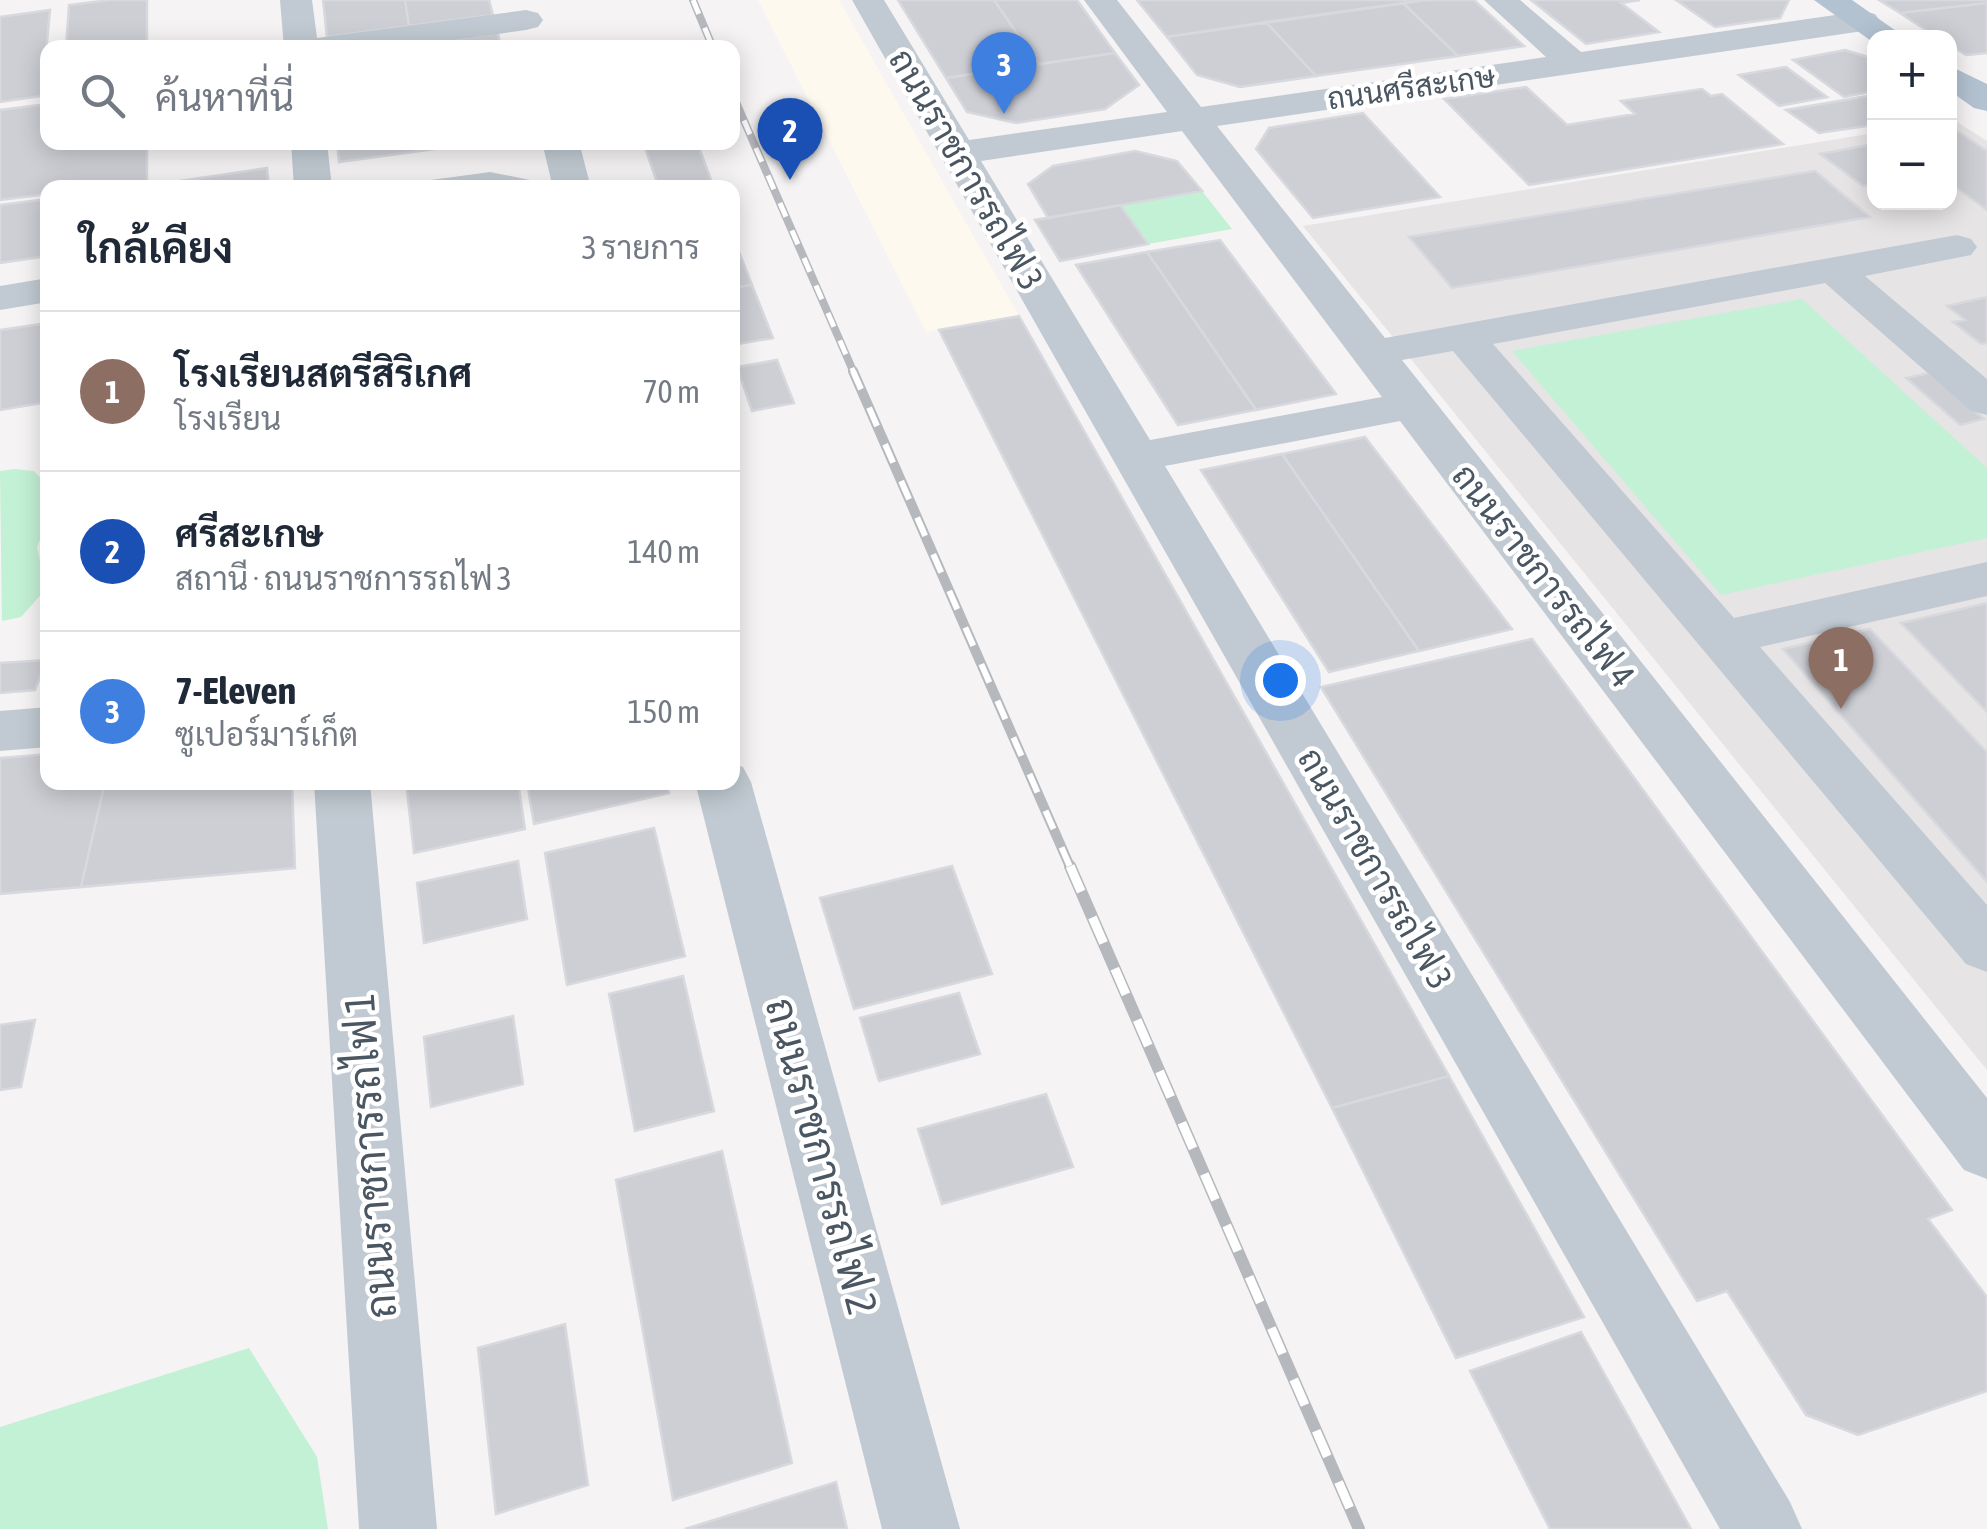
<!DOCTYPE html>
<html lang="th">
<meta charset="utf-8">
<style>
body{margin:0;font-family:"Asap Condensed",Sarabun,sans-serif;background:#f6f6f7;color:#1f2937}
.controls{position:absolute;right:30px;top:30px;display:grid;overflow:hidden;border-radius:20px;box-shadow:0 5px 25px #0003}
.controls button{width:90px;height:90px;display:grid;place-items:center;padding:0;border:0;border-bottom:2px solid #e0e1e3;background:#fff;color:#1f2937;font:50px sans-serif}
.you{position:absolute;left:1280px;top:680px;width:35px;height:35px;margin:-25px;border:8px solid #fff;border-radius:50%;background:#1a73e8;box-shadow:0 0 0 15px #1a73e833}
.badge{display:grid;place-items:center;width:65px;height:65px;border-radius:50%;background:#1a73e8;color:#fff;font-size:32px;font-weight:700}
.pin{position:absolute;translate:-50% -82px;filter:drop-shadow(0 2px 5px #0008)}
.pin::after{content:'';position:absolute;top:52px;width:35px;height:30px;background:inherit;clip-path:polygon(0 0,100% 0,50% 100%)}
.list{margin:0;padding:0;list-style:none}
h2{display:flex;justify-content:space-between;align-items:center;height:130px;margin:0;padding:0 40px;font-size:42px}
h2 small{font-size:32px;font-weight:400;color:#747a83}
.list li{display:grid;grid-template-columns:65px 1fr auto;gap:30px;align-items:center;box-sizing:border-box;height:160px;padding:0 40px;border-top:2px solid #e0e1e3}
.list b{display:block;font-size:38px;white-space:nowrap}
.list p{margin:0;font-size:32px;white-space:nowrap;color:#747a83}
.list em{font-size:32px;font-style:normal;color:#747a83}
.icon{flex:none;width:55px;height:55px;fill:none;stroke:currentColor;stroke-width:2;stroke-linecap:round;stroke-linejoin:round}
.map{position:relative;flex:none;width:1987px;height:1529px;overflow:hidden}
.search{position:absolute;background:#fff;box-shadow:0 5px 25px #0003;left:40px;top:40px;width:700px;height:110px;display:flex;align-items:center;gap:25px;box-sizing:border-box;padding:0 35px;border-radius:20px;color:#747a83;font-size:38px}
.panel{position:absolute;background:#fff;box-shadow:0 5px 25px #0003;left:40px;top:180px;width:700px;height:610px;border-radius:20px}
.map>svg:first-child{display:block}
.commercial{fill:#fdf9ef}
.education{fill:#e6e4e5}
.green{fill:#c3f1d5}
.building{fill:#cdcfd5;stroke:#d7d9de;stroke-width:2.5}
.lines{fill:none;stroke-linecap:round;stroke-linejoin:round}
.minor{fill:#c1cad2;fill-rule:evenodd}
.major{fill:#b3c2d1;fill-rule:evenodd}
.rail-far2-casing{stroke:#b5b8bd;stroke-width:8}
.rail-far1-casing{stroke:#b5b8bd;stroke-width:10}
.rail-casing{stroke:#b5b8bd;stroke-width:12}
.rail-far2{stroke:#fff;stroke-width:5;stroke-dasharray:15;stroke-linecap:butt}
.rail-far1{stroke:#fff;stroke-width:6;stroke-dasharray:20;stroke-linecap:butt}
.rail{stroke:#fff;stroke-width:9;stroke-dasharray:28;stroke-linecap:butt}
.labels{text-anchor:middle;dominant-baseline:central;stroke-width:9;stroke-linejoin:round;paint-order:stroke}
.far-street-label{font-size:30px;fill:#4a5661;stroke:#fff}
.street-label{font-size:35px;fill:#4a5661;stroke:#fff}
.near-street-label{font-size:42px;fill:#4a5661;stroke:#fff}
</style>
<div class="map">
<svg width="1987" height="1529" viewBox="0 0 1987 1529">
<rect width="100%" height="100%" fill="#f5f3f3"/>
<path class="commercial" d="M 758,0 L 839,0 L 1019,316 L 926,332 Z"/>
<path class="education" d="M 1950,120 L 1954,120 L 1987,141 L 1987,1070 L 1303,226 L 1874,133 L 1874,202 L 1950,202 Z"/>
<path class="green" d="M 1202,191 L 1232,229 L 1148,244 L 1120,205 Z
M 1802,299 L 1987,468 L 1987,538 L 1721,595 L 1512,351 Z
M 15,469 L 34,471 L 47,485 L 47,522 L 37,547 L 46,589 L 21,617 L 2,621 L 0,471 Z
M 249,1348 L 317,1457 L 328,1529 L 0,1529 L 0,1427 Z"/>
<path class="building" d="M 110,0 L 147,0 L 147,48 L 66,48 L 69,5 Z
M 323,0 L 405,0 L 409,26 L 327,37 Z
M 405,0 L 489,0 L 493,15 L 409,26 Z
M 898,0 L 994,0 L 1038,64 L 946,78 Z
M 994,0 L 1077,0 L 1115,53 L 1038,64 Z
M 1137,0 L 1427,0 L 1167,37 Z
M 1427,0 L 1474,0 L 1524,46 L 1458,56 L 1403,3 Z
M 1531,0 L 1640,0 L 1621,3 L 1659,32 L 1586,44 Z
M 1676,0 L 1789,0 L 1780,18 L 1715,27 Z
M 1879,0 L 1987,0 L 1987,3 L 1900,13 Z
M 1403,3 L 1458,56 L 1316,76 L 1266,22 Z
M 1987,3 L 1987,53 L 1966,55 L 1950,45 L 1950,38 L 1938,38 L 1900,13 Z
M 50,10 L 42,96 L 0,102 L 0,17 Z
M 1266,22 L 1316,76 L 1240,87 L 1197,75 L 1167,37 Z
M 498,33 L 501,48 L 394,48 Z
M 1845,50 L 1874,59 L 1874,91 L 1844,97 L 1793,60 Z
M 1115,53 L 1139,85 L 1105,109 L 1016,123 L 967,112 L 946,78 Z
M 1786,67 L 1827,97 L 1779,106 L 1739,75 Z
M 1526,87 L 1567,125 L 1635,114 L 1621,101 L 1702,89 L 1711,96 L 1722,94 L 1783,144 L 1529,185 L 1444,99 Z
M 1874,95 L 1874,125 L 1819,133 L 1786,110 Z
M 48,104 L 48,142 L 147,142 L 147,181 L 97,188 L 48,188 L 48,194 L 0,200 L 0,110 Z
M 1363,113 L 1440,197 L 1313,218 L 1256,149 L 1269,128 Z
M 1950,126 L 1987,151 L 1987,210 L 1950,183 Z
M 337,142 L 434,142 L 435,149 L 339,162 Z
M 643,142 L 697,142 L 714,188 L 659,188 Z
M 1874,144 L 1874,184 L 1863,186 L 1820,154 Z
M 1135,151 L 1177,161 L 1202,191 L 1048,218 L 1028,184 L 1053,166 Z
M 267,168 L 269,188 L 134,188 L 153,185 Z
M 1815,171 L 1870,217 L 1452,288 L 1409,237 Z
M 48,199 L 48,256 L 0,263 L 0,205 Z
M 1120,205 L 1148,244 L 1060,261 L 1035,220 Z
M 732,234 L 752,285 L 732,288 Z
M 1220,240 L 1336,394 L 1256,410 L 1147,252 Z
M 1147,252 L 1256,410 L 1178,425 L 1076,265 Z
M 752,285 L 773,338 L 732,345 L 732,288 Z
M 1987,297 L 1987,343 L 1981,344 L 1953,322 L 1965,320 L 1947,306 Z
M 1019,316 L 1449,1076 L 1332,1108 L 939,330 Z
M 48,323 L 48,402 L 0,410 L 0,330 Z
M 777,360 L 794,403 L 752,411 L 737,367 Z
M 1929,373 L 1984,419 L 1960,425 L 1906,378 Z
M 1365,437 L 1512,629 L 1419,651 L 1282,454 Z
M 1282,454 L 1419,651 L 1329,672 L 1201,470 Z
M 1987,603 L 1987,712 L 1901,623 Z
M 1870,629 L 1987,752 L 1987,882 L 1783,649 Z
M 1532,639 L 1952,1210 L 1928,1219 L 1987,1297 L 1987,1391 L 1858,1435 L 1806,1415 L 1727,1291 L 1697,1301 L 1321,687 Z
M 46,660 L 35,690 L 0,693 L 0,663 Z
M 48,754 L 48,782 L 105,782 L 81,887 L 0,894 L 0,758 Z
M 105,782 L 292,782 L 295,868 L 81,887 Z
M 406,782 L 518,782 L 525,829 L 414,853 Z
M 527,782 L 667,782 L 669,793 L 534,824 Z
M 654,828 L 685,956 L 567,985 L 545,853 Z
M 518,861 L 527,919 L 424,943 L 417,883 Z
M 952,866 L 992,974 L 854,1009 L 820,898 Z
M 683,976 L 714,1111 L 635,1131 L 609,994 Z
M 959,993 L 980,1054 L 879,1081 L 860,1018 Z
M 513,1016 L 523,1084 L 431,1107 L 424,1037 Z
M 35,1020 L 21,1087 L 0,1090 L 0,1025 Z
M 1449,1076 L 1584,1317 L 1456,1358 L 1332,1108 Z
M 1046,1094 L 1073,1167 L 942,1204 L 918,1129 Z
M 722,1151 L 792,1463 L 673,1500 L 616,1180 Z
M 565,1324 L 588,1485 L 496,1514 L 478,1348 Z
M 1581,1332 L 1691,1529 L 1550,1529 L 1470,1371 Z
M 836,1482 L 847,1529 L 685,1529 Z"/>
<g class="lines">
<path class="minor" d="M 280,0 L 312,0 L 317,38 L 526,10 L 538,13 L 543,20 L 538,27 L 526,30 L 397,48 L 284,48 Z
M 852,0 L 884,0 L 969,140 L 1167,112 L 1084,0 L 1117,0 L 1201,107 L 1546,57 L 1484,0 L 1520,0 L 1581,52 L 1863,11 L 1875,14 L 1880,21 L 1875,28 L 1863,31 L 1217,126 L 1385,338 L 1957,235 L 1971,239 L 1977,247 L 1971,255 L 1865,276 L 1987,379 L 1987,415 L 1971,411 L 1825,283 L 1493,344 L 1734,618 L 1987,562 L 1987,596 L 1760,647 L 1987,905 L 1987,972 L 1966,964 L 1453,351 L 1402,360 L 1987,1098 L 1987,1179 L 1964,1170 L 1400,421 L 1165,466 L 1790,1502 L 1802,1529 L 1720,1529 ZM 1182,131 L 1382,397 L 1150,440 L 981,161 Z
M 291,142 L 327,142 L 332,188 L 294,188 Z
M 542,142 L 579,142 L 591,188 L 553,188 Z
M 490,172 L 530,180 L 536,188 L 425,188 L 431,180 Z
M 48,278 L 48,302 L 0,310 L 0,286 Z
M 48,707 L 48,747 L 0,751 L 0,711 Z
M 732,764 L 743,767 L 751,782 L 960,1529 L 882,1529 L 695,782 L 732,782 Z
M 314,782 L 370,782 L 437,1529 L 359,1529 Z"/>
<path class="major" d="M 1814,0 L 1852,0 L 1906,38 L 1874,38 L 1874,43 Z
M 1950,66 L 1987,84 L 1987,111 L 1974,108 L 1950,91 Z"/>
<g class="rail-far2-casing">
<path id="rail-far2" d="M 693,0 L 713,48
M 732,93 L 854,373"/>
</g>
<g class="rail-far1-casing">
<path id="rail-far1" d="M 853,371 L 1071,869"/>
</g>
<g class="rail-casing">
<path id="rail" d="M 1070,866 L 1359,1529"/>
</g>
<use href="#rail-far2" class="rail-far2"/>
<use href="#rail-far1" class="rail-far1"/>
<use href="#rail" class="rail"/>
</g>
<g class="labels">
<g class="far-street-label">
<text transform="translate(1411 87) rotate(-8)">ถนนศรีสะเกษ</text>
</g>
<g class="street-label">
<text transform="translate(967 169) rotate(60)">ถนนราชการรถไฟ 3</text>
<text transform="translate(1544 575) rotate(52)">ถนนราชการรถไฟ 4</text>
<text transform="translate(1376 868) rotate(60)">ถนนราชการรถไฟ 3</text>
</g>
<g class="near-street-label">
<text transform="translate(370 1156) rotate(-94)">ถนนราชการรถไฟ 1</text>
<text transform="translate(822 1156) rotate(75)">ถนนราชการรถไฟ 2</text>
</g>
</g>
</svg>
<div class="controls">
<button>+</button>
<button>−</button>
</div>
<div class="you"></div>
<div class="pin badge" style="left:1841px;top:709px;background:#8d6e63">1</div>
<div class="pin badge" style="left:790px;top:180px;background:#1a4fb4">2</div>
<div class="pin badge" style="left:1004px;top:114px;background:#3f7fe0">3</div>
<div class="search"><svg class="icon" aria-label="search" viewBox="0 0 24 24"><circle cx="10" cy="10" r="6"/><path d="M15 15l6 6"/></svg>ค้นหาที่นี่</div>
<section class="panel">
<h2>ใกล้เคียง<small>3 รายการ</small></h2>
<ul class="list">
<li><span class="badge" style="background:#8d6e63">1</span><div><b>โรงเรียนสตรีสิริเกศ</b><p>โรงเรียน</p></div><em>70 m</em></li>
<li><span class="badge" style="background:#1a4fb4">2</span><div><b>ศรีสะเกษ</b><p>สถานี · ถนนราชการรถไฟ 3</p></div><em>140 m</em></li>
<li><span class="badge" style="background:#3f7fe0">3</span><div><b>7-Eleven</b><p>ซูเปอร์มาร์เก็ต</p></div><em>150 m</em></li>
</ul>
</section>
</div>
